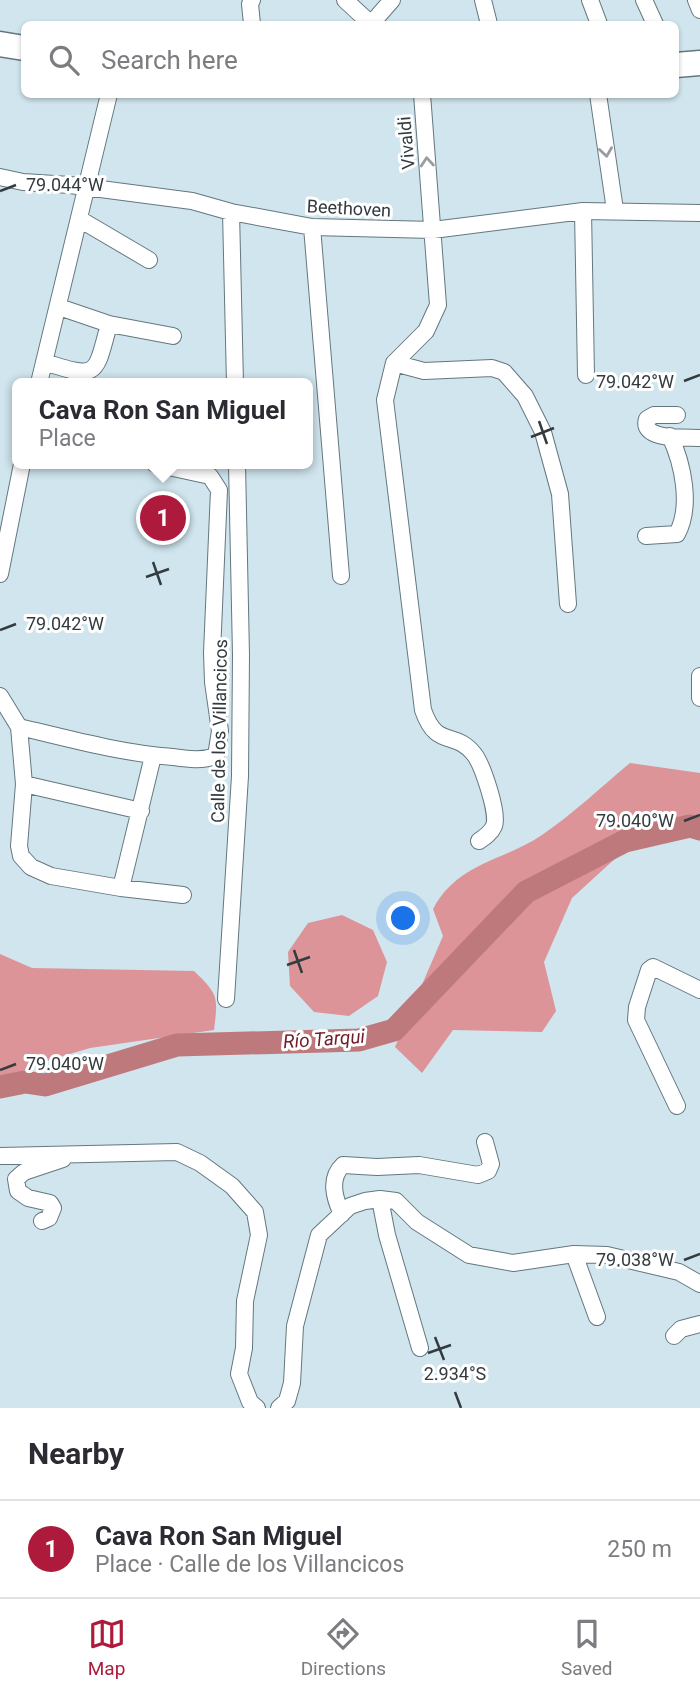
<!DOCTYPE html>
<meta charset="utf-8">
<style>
body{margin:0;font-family:Roboto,sans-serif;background:#f2f2f3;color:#2b2b33}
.you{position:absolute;left:404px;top:919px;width:24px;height:24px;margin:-18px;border:5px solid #fff;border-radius:50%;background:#1a73e8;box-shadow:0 0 0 10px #1a73e833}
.badge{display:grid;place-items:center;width:46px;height:46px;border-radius:50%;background:#ae1a3b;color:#fff;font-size:23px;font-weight:700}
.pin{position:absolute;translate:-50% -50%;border:4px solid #fff;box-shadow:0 2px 7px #0006}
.popup{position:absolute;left:12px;top:378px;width:301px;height:91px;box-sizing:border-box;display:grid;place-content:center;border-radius:10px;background:#fff;filter:drop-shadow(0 2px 5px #0005);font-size:23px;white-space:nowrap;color:#7c7c81}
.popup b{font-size:26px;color:#2b2b33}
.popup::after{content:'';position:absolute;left:50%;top:100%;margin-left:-14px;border:14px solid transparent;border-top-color:#fff}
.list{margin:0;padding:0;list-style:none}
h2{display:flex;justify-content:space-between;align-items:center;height:91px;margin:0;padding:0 28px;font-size:30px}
h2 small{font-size:23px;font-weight:400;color:#7c7c81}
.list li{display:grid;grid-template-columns:46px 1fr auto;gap:21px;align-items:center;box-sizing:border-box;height:98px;padding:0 28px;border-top:2px solid #e1e1e2}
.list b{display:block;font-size:26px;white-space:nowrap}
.list p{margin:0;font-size:23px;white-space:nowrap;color:#7c7c81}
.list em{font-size:23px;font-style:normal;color:#7c7c81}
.icon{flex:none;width:38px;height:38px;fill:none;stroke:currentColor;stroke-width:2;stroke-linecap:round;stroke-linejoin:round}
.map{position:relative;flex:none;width:700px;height:1408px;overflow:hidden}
.search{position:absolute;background:#fff;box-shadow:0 2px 5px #0004;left:21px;right:21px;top:21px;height:77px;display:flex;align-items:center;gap:18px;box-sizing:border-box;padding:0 24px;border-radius:10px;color:#7c7c81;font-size:26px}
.sheet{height:189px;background:#fff}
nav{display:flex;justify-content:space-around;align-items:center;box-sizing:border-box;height:98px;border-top:2px solid #e1e1e2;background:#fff;font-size:19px;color:#7c7c81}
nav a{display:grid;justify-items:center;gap:4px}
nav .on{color:#ae1a3b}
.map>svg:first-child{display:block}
.forest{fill:#dc9498}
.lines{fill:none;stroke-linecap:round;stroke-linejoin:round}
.river{stroke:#be797d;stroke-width:23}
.minor-casing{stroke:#64777f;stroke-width:18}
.highway-casing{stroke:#64777f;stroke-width:27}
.minor{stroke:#fff;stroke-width:16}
.highway{stroke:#fff;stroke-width:24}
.oneway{stroke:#999d9f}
.ticks{fill:none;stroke:#333b3f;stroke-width:2.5}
.labels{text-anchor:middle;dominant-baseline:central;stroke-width:6;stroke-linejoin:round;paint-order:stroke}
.street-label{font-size:18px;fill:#333b3f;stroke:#fff}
.water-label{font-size:19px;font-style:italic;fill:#711d2a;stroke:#fff}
.ticks-label{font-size:18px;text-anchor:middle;fill:#333b3f;stroke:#fff;stroke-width:6;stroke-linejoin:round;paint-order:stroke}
</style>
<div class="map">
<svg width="700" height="1408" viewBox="0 0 700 1408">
<rect width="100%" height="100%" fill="#d0e5ee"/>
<path class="forest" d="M 630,763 L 700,773 L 700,822 L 680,821 L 634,834 L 618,856 L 572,898 L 544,962 L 556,1011 L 542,1032 L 453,1030 L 422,1073 L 395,1047 L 443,936 L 433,909 C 458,862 504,861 542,835 C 573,814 601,787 630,763 Z
M 342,915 L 373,930 L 387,962 L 378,996 L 349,1016 L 314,1012 L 290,986 L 288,952 L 308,923 Z
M 0,954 L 32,968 L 194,971 C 219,995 218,997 214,1030 L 90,1048 L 36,1064 L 0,1084 Z"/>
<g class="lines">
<path class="river" d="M 0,1087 L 25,1082 L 45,1085 L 177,1045 L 359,1040 L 394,1030 L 526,892 L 625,841 L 690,826 L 700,829"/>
<g class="minor-casing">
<path id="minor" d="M 252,0 L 250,4 L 252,24
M 345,0 L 371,24
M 483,0 L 489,24
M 590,0 L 599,24
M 644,0 L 655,24
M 696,0 L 700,10
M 371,24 L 392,0
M 422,94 L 438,305 L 426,331 L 394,363 L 385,400 L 423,710 C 437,750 454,729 474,754 C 482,764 499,813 494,826 C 491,833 485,837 479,841
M 598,94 L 615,210
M 0,177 L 23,182 L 70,185 L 192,201 L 231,212 L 312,227 L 433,230 L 583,211 L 700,213
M 583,211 L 586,375
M 231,212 L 235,383
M 81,220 L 149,260
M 312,227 L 341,576
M 59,307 L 109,324 L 173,336
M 44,362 C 98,379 95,377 109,324
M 394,363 L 424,371 L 492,368 L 504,372 L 525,396 L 543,432 L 560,494 L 568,604
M 39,383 L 109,94
M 677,415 L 654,415 L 647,419 C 640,441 686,437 700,438
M 646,536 L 677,534 C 692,506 683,464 670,436
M 0,574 L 22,464
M 700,676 L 700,698
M 0,696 L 19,727 L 24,784 L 19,846 L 21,856 L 31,867 L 51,876 L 121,888 L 183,895
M 19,727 C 70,739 120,753 173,757 C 188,759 202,761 216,756 L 220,731 L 213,682 L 212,653 L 219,490 L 210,476 L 155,464
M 24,784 L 141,811
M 121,888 L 153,756
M 226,999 L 240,776 L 241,655 L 237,464
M 677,1106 L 636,1020 L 637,1007 L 649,970 L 653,967 L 700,990
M 0,1156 L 177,1152 L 200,1163 L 232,1186 L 255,1212 L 259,1235 L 245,1301 L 244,1348 L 239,1374 L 250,1402 L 257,1408
M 380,1199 L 387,1235 L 420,1348
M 342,1214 C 334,1198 329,1178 343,1165 L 377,1167 L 419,1165 L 478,1175 L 488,1171 L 491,1164 L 485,1142
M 42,1221 L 49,1218 L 53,1208 L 50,1203 L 28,1198 L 18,1191 L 16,1179 L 24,1172 L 63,1159
M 574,1254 L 597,1317
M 674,1336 L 681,1329 L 700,1324
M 279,1408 L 287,1401 L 292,1383 L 295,1326 L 319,1235 L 350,1206 L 365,1201 L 380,1199 L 396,1201 L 417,1222 L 469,1255 L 513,1263 L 574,1254 L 607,1255 L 679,1272 L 700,1284"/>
</g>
<g class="highway-casing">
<path id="highway" d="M 0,44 L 24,48
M 676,65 L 700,63"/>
</g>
<use href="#minor" class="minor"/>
<use href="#highway" class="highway"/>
</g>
<defs><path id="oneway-chevron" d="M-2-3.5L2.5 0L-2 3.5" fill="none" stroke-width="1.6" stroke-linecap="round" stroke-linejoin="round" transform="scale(1.75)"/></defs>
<g class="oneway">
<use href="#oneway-chevron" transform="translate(606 152) rotate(82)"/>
<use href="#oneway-chevron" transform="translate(427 162) rotate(-95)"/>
</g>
<path class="ticks" d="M 0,191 L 16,185M 684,381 L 700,375M 539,421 L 547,444M 531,437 L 554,428M 153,562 L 161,585M 146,577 L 169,569M 0,630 L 16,624M 684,821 L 700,815M 294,950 L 302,973M 287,965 L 310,957M 0,1070 L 16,1064M 684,1260 L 700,1254M 435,1337 L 444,1360M 428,1353 L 451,1345M 455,1392 L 461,1408"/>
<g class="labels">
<g class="street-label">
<text transform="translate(406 143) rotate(-95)">Vivaldi</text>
<text transform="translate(349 208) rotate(3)">Beethoven</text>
<text transform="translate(219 731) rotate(-89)">Calle de los Villancicos</text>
</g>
<g class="water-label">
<text transform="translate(324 1039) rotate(-4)">Río Tarqui</text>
</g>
</g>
<g class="ticks-label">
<text x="65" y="191">79.044°W</text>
<text x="635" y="388">79.042°W</text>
<text x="65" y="630">79.042°W</text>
<text x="635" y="827">79.040°W</text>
<text x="65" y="1070">79.040°W</text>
<text x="635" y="1266">79.038°W</text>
<text x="455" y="1380">2.934°S</text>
</g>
</svg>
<div class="you"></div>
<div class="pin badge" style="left:163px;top:518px">1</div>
<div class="popup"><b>Cava Ron San Miguel</b>Place</div>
<div class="search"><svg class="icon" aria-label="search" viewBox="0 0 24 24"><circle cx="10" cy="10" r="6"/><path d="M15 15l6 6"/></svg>Search here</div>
</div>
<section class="sheet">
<h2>Nearby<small></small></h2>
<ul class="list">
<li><span class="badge">1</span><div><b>Cava Ron San Miguel</b><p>Place · Calle de los Villancicos</p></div><em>250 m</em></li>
</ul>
</section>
<nav>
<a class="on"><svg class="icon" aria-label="map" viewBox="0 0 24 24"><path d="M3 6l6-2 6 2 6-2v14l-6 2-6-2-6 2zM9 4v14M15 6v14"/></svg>Map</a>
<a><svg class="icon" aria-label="directions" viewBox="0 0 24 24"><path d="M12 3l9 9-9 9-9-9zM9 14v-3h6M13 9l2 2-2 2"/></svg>Directions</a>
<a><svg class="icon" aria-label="saved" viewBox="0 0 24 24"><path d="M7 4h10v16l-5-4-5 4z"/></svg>Saved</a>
</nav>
